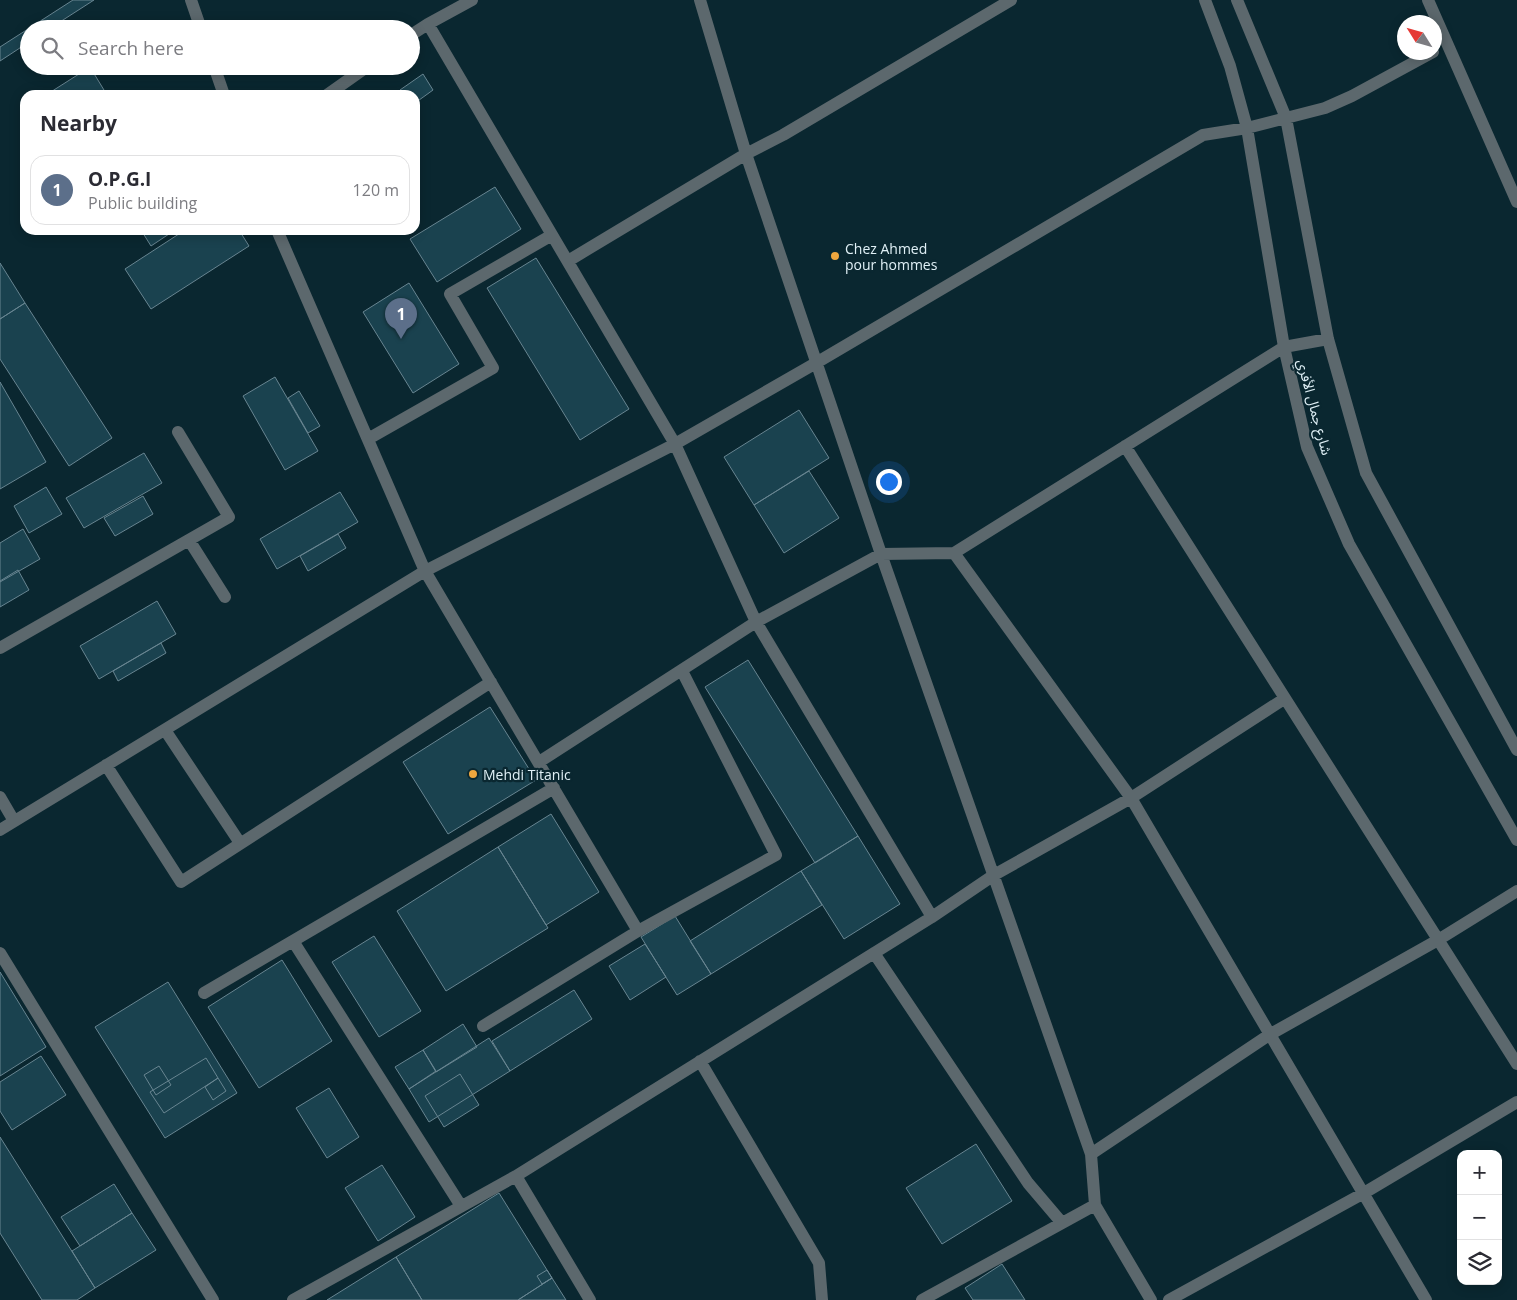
<!DOCTYPE html>
<meta charset="utf-8">
<style>
body{margin:0;font-family:"Open Sans","Noto Sans Arabic",sans-serif;background:#f2f2f3;color:#2b2b33}
.controls{position:absolute;right:15px;bottom:15px;display:grid;overflow:hidden;border-radius:10px;box-shadow:0 2px 12px #0003}
.controls button{width:45px;height:45px;display:grid;place-items:center;padding:0;border:0;border-bottom:1px solid #e1e1e2;background:#fff;color:#2b2b33;font:25px sans-serif}
.compass{position:absolute;left:1397px;top:15px;width:45px;height:45px;border-radius:50%;background:#fff;box-shadow:0 2px 12px #0003;rotate:307deg}
.you{position:absolute;left:888px;top:481px;width:18px;height:18px;margin:-12px;border:4px solid #fff;border-radius:50%;background:#1a73e8;box-shadow:0 0 0 8px #1a73e833}
.badge{display:grid;place-items:center;width:32px;height:32px;border-radius:50%;background:#db2777;color:#fff;font-size:16px;font-weight:700}
.pin{position:absolute;translate:-50% -41px;filter:drop-shadow(0 1px 2px #0008)}
.pin::after{content:'';position:absolute;top:26px;width:18px;height:15px;background:inherit;clip-path:polygon(0 0,100% 0,50% 100%)}
.list{margin:0;padding:0;list-style:none}
h2{display:flex;justify-content:space-between;align-items:center;height:65px;margin:0;padding:0 20px;font-size:21px}
h2 small{font-size:16px;font-weight:400;color:#7c7c81}
.list li{display:grid;grid-template-columns:32px 1fr auto;gap:15px;align-items:center;box-sizing:border-box;height:70px;margin:0 10px 10px;padding:0 10px;border:1px solid #e1e1e2;border-radius:15px}
.list b{display:block;font-size:19px;white-space:nowrap}
.list p{margin:0;font-size:16px;white-space:nowrap;color:#7c7c81}
.list em{font-size:16px;font-style:normal;color:#7c7c81}
.icon{flex:none;width:28px;height:28px;fill:none;stroke:currentColor;stroke-width:2;stroke-linecap:round;stroke-linejoin:round}
.map{position:relative;flex:none;width:1517px;height:1300px;overflow:hidden}
.search{position:absolute;background:#fff;box-shadow:0 2px 12px #0003;left:20px;top:20px;width:400px;height:55px;display:flex;align-items:center;gap:12px;box-sizing:border-box;padding:0 18px;border-radius:28px;color:#7c7c81;font-size:19px}
.panel{position:absolute;background:#fff;box-shadow:0 2px 12px #0003;left:20px;top:90px;width:400px;height:145px;border-radius:15px}
.map>svg:first-child{display:block}
.building{fill:#1a424f;stroke:#688591}
.lines{fill:none;stroke-linecap:round;stroke-linejoin:round}
.minor{stroke:#5c686d;stroke-width:12}
.poi-dot{fill:#efa73e;stroke:#0a2730;stroke-width:2}
.labels{text-anchor:middle;dominant-baseline:central;stroke-width:4.5;stroke-linejoin:round;paint-order:stroke}
.poi-label{font-size:14px;fill:#e0f0f6;stroke:#0a2730;text-anchor:start}
.street-label{font-size:14px;fill:#e0f0f6;stroke:#0a2730}
</style>
<div class="map">
<svg width="1517" height="1300" viewBox="0 0 1517 1300">
<rect width="100%" height="100%" fill="#0a2730"/>
<path class="building" d="M 73,0 L 94,0 L 49,29 L 29,29 L 29,42 L 0,61 L 0,47 Z
M 90,67 L 107,95 L 46,95 Z
M 423,74 L 433,90 L 415,103 L 415,95 L 403,95 L 400,90 Z
M 495,187 L 521,229 L 437,282 L 410,239 Z
M 141,230 L 175,230 L 151,246 Z
M 185,230 L 239,230 L 249,246 L 151,309 L 125,269 Z
M 536,258 L 629,409 L 580,440 L 487,288 Z
M 0,263 L 25,303 L 0,319 Z
M 409,283 L 459,364 L 413,393 L 363,312 Z
M 25,303 L 112,438 L 69,466 L 0,359 L 0,319 Z
M 275,377 L 318,451 L 285,470 L 243,396 Z
M 0,382 L 46,462 L 0,489 Z
M 299,391 L 320,426 L 308,433 L 288,398 Z
M 799,410 L 829,458 L 754,505 L 724,457 Z
M 144,453 L 162,483 L 84,528 L 66,498 Z
M 809,471 L 839,518 L 784,553 L 754,505 Z
M 46,487 L 62,514 L 29,533 L 14,506 Z
M 340,492 L 358,522 L 277,569 L 260,539 Z
M 143,496 L 153,514 L 115,536 L 104,518 Z
M 23,529 L 40,559 L 0,582 L 0,543 Z
M 338,534 L 346,548 L 308,571 L 300,556 Z
M 18,570 L 29,590 L 0,607 L 0,581 Z
M 157,601 L 176,634 L 99,679 L 80,646 Z
M 161,643 L 166,653 L 118,681 L 113,671 Z
M 748,660 L 858,836 L 815,863 L 705,687 Z
M 490,707 L 536,780 L 448,834 L 403,762 Z
M 551,814 L 599,892 L 546,925 L 498,847 Z
M 858,836 L 900,904 L 844,939 L 801,871 Z
M 498,847 L 548,928 L 446,991 L 397,911 Z
M 801,871 L 822,905 L 711,974 L 690,941 Z
M 675,916 L 711,974 L 677,995 L 641,937 Z
M 374,936 L 421,1011 L 379,1037 L 332,962 Z
M 645,944 L 666,977 L 630,1000 L 609,966 Z
M 282,960 L 332,1041 L 259,1088 L 208,1007 Z
M 0,972 L 46,1047 L 0,1076 Z
M 168,982 L 237,1093 L 165,1138 L 95,1027 Z
M 574,990 L 592,1019 L 510,1071 L 492,1041 Z
M 463,1024 L 477,1047 L 436,1072 L 423,1050 Z
M 489,1038 L 510,1071 L 429,1122 L 409,1089 Z
M 423,1050 L 436,1071 L 409,1089 L 395,1067 Z
M 41,1056 L 66,1095 L 12,1130 L 0,1111 L 0,1082 Z
M 206,1058 L 218,1078 L 164,1113 L 150,1092 Z
M 159,1066 L 171,1085 L 156,1095 L 144,1075 Z
M 460,1074 L 479,1105 L 444,1127 L 425,1096 Z
M 218,1078 L 226,1091 L 213,1100 L 205,1087 Z
M 329,1088 L 359,1137 L 327,1158 L 296,1108 Z
M 0,1137 L 95,1288 L 77,1300 L 42,1300 L 0,1233 Z
M 976,1144 L 1012,1201 L 942,1244 L 906,1188 Z
M 382,1165 L 415,1217 L 378,1241 L 345,1188 Z
M 114,1184 L 132,1213 L 80,1246 L 61,1217 Z
M 499,1193 L 552,1278 L 518,1300 L 422,1300 L 396,1257 Z
M 132,1213 L 156,1250 L 95,1288 L 72,1251 Z
M 396,1257 L 422,1300 L 327,1300 Z
M 1002,1264 L 1025,1300 L 973,1300 L 965,1288 Z
M 547,1270 L 552,1278 L 542,1284 L 537,1276 Z
M 552,1278 L 566,1300 L 518,1300 Z"/>
<g class="lines">
<path class="minor" d="M 191,0 L 201,29
M 700,0 L 746,154 L 881,554 L 1091,1154 L 1095,1205 L 1151,1300
M 1205,0 L 1230,66 L 1247,128 L 1284,347 L 1307,447 L 1349,544 L 1517,840
M 1237,0 L 1286,118 L 1328,339 L 1366,473 L 1517,750
M 1428,0 L 1517,202
M 428,24 L 675,444 L 756,622 L 932,917
M 411,35 L 428,24 L 472,0
M 214,66 L 224,95
M 327,95 L 368,66
M 277,230 L 425,571 L 638,931
M 568,261 L 746,154 L 783,135 L 1011,0
M 368,439 L 493,368 L 450,294 L 552,235
M 1125,446 L 1517,1064
M 189,540 L 225,597
M 954,553 L 1131,798 L 1426,1300
M 0,648 L 229,517 L 178,432
M 165,730 L 240,843
M 539,762 L 756,622 L 881,554 L 954,553 L 1284,347 L 1328,339
M 106,765 L 181,882 L 491,682
M 0,797 L 14,821
M 0,830 L 425,571 L 675,444 L 816,363 L 1203,135 L 1247,128 L 1325,108 L 1352,96 L 1433,52
M 293,941 L 461,1206
M 0,953 L 213,1300
M 874,953 L 1028,1183 L 1062,1223
M 204,993 L 554,788
M 483,1026 L 638,931 L 776,855 L 682,671
M 700,1061 L 819,1263 L 822,1300
M 1091,1154 L 1269,1035 L 1438,940 L 1517,891
M 516,1176 L 590,1300
M 293,1300 L 516,1176 L 932,917 L 994,875 L 1131,798 L 1284,699
M 922,1300 L 1095,1205
M 1169,1300 L 1364,1193 L 1517,1102"/>
</g>
<g class="poi-dot">
<circle cx="835" cy="256" r="5"/>
<circle cx="473" cy="774" r="5"/>
</g>
<g class="labels">
<g class="poi-label">
<text x="845" y="248">Chez Ahmed<tspan x="845" dy="16">pour hommes</tspan></text>
<text x="483" y="774">Mehdi Titanic</text>
</g>
<g class="street-label">
<text transform="translate(1315 407) rotate(75)">شارع جمال الأفري</text>
</g>
</g>
</svg>
<div class="controls">
<button>+</button>
<button>−</button>
<button><svg class="icon" aria-label="layers" viewBox="0 0 24 24"><path d="M12 4l9 5-9 5-9-5zM3 14l9 5 9-5"/></svg></button>
</div>
<svg class="compass" viewBox="-18 -18 36 36"><path d="M0-13l5 13h-10z" fill="#e53935"/><path d="M0 13l5-13h-10z" fill="#7c7c81"/></svg>
<div class="you"></div>
<div class="pin badge" style="left:401px;top:339px;background:#5c6f8a">1</div>
<div class="search"><svg class="icon" aria-label="search" viewBox="0 0 24 24"><circle cx="10" cy="10" r="6"/><path d="M15 15l6 6"/></svg>Search here</div>
<section class="panel">
<h2>Nearby<small></small></h2>
<ul class="list">
<li><span class="badge" style="background:#5c6f8a">1</span><div><b>O.P.G.I</b><p>Public building</p></div><em>120 m</em></li>
</ul>
</section>
</div>
